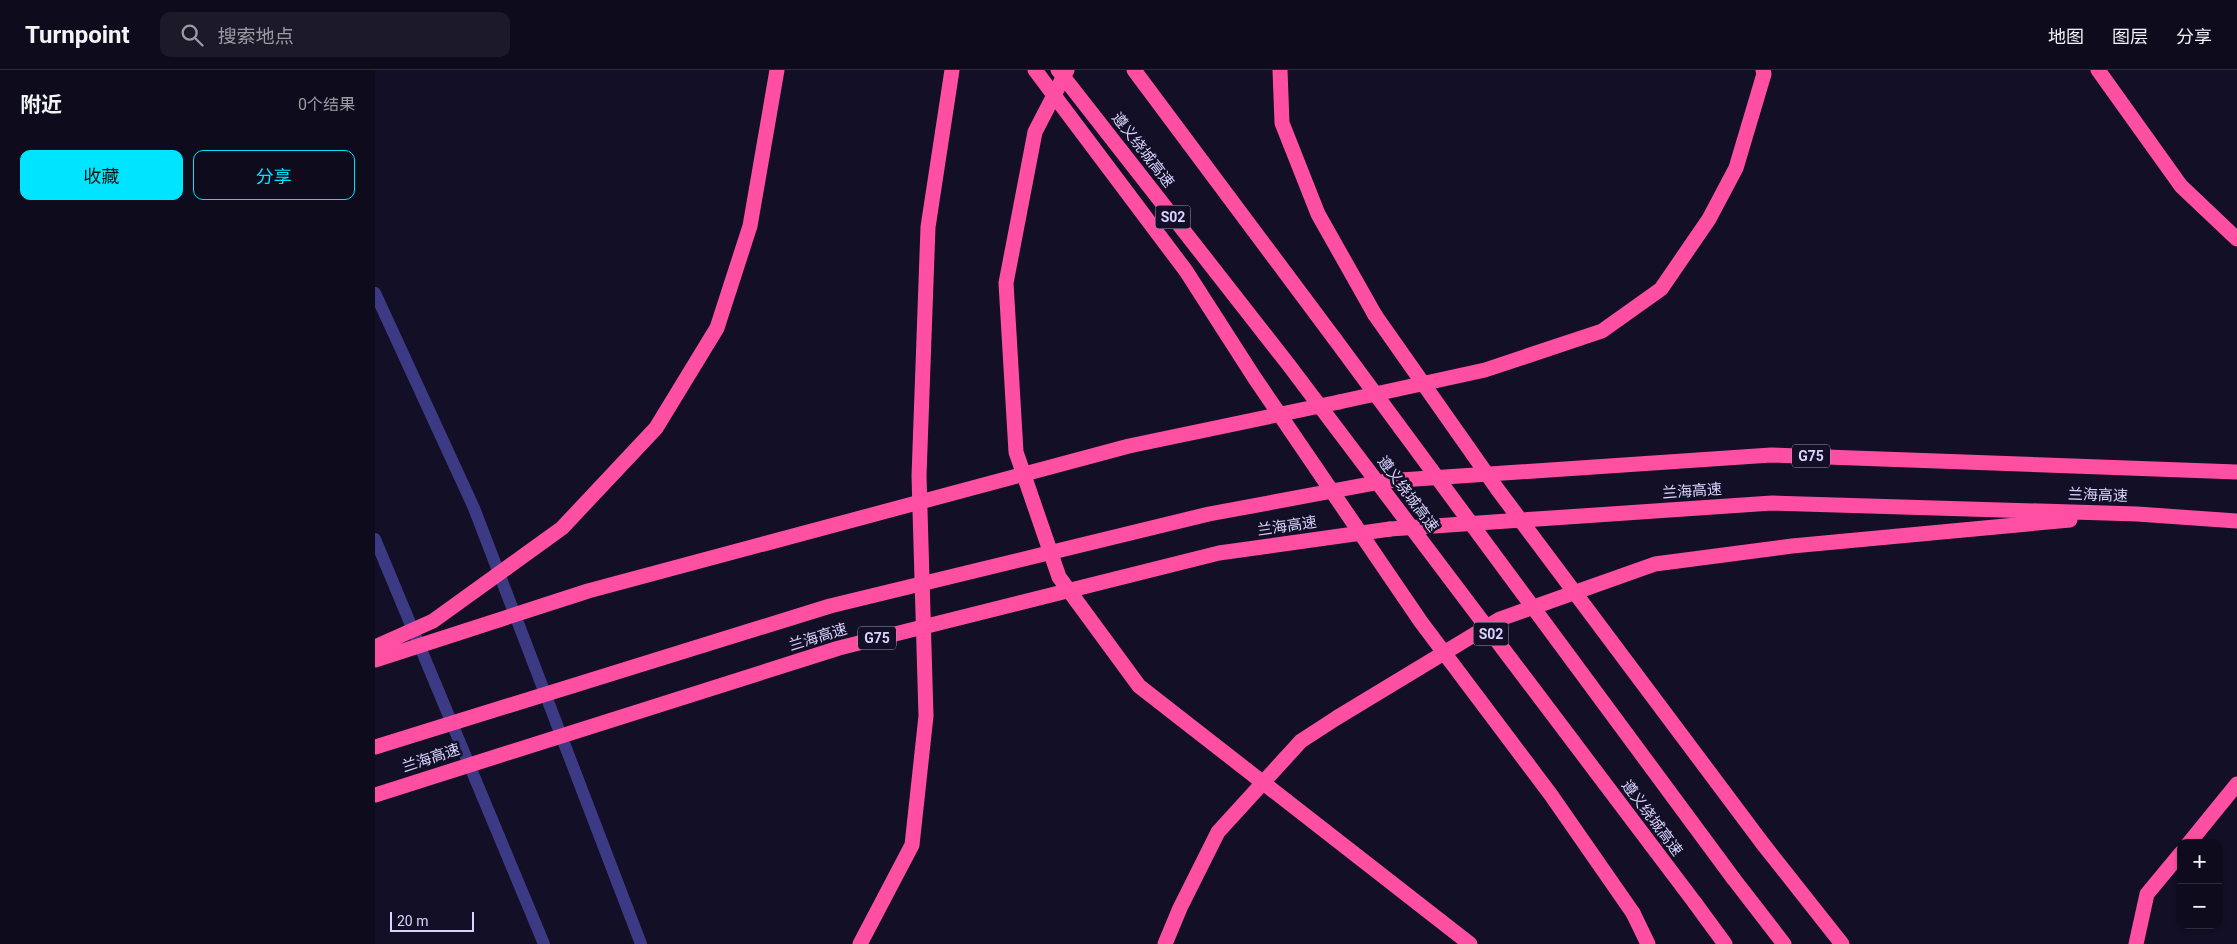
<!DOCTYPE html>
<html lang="zh">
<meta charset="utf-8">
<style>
body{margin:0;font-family:Roboto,"Noto Sans SC",sans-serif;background:#1c1929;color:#f1f3f6}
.controls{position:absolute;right:15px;bottom:15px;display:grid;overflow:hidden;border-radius:10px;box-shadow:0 1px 4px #0004}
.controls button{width:45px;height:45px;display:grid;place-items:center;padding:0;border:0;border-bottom:1px solid #2e2b3b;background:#0e0b1c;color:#f1f3f6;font:25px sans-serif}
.scale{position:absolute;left:15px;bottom:12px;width:84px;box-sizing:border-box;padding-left:5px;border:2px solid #d9d4ff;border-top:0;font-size:14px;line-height:18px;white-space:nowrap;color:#d9d4ff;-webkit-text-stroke:4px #130f26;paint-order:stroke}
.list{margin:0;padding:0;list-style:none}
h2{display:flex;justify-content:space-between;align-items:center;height:65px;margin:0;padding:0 20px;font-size:21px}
h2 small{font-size:16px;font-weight:400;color:#9b9ba3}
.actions{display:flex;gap:10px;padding:15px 20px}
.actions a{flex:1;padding:11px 0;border:1px solid #00e5ff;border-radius:10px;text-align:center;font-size:18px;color:#00e5ff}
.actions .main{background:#00e5ff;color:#111}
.icon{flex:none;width:28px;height:28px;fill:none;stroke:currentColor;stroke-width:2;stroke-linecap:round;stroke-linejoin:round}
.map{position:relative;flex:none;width:1862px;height:874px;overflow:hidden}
header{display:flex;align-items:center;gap:30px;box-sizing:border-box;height:70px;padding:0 25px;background:#0e0b1c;border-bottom:1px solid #2e2b3b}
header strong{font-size:24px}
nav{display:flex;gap:28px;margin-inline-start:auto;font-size:18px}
.search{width:350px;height:45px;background:#1c1929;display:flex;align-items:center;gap:12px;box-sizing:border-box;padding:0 18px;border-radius:10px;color:#9b9ba3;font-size:19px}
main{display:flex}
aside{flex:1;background:#0e0b1c}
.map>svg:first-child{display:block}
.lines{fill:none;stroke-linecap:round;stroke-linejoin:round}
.tertiary{stroke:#3d3a85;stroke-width:12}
.motorway{stroke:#ff4fa3;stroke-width:15}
.motorway-bridge{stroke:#ff4fa3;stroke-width:15}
.labels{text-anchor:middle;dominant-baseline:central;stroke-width:5;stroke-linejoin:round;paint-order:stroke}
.shield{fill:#130f26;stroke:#9e99be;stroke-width:1}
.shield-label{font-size:14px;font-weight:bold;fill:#d9d4ff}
.street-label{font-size:15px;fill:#d9d4ff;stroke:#130f26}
</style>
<header>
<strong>Turnpoint</strong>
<div class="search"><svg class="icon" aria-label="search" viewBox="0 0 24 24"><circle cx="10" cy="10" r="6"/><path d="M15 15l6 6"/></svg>搜索地点</div>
<nav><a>地图</a><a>图层</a><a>分享</a></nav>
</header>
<main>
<aside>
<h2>附近<small>0个结果</small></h2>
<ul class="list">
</ul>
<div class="actions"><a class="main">收藏</a><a>分享</a></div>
</aside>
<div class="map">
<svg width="1862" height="874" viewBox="0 0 1862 874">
<rect width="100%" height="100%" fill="#130f26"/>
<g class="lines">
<path class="tertiary" d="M 0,223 L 99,438 L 266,874
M 0,469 L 169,874"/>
<path class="motorway" d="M 692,0 L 660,62 L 631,213 L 641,382 L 684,507 L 764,616 L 1095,874
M 759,0 L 959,268
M 905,0 L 907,53 L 943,144 L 1000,245
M 1723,0 L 1806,116 L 1862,169
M 964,332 L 1110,300 L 1227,261 L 1286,219 L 1334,149 L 1361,98 L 1389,4 L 1388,0
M 1011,411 L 1396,385 L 1862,402
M 1015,459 L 1397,433 L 1762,444 L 1862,451
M 963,647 L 1125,549 L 1280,494 L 1417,476 L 1695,450
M 1814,773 L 1862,714
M 1388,774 L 1467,874
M 1358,808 L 1409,874
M 1320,833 L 1350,874
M 1258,843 L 1273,874
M 485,874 L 537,775 L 551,646 L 544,406 L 553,157 L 577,0
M 1761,874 L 1772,824 L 1806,783"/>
<path class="motorway-bridge" d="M 660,0 L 811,201 L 879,307 L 1046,552 L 1176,725 L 1258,843
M 683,0 L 913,294 L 1320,833
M 1000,245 L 1123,420 L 1388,774
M 959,268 L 1358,808
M 0,577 L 58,551 L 187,458 L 281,358 L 342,258 L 375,156 L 402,0
M 0,590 L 213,521 L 754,376 L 964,332
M 0,677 L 455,536 L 834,444 L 1011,411
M 0,725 L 464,578 L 844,483 L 1015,459
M 790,874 L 805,838 L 843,762 L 926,671 L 963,647"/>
</g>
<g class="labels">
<g class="shield">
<rect x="780.5" y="135.5" width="35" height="23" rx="4"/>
<rect x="1417" y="374.5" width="38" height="23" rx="4"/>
<rect x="1098.5" y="552.5" width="35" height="23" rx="4"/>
<rect x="483" y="556.5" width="38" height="23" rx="4"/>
</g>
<g class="shield-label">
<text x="798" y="147">S02</text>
<text x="1436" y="386">G75</text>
<text x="1116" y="564">S02</text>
<text x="502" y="568">G75</text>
</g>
<g class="street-label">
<text transform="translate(768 80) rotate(52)">遵义绕城高速</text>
<text transform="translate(1317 421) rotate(-4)">兰海高速</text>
<text transform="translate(1033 424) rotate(53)">遵义绕城高速</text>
<text transform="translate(1723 425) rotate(2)">兰海高速</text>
<text transform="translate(912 456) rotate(-8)">兰海高速</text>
<text transform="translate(443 567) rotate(-17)">兰海高速</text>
<text transform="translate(56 688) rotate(-18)">兰海高速</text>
<text transform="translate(1277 748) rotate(53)">遵义绕城高速</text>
</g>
</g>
</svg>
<div class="controls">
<button>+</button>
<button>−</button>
</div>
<div class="scale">20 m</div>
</div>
</main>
